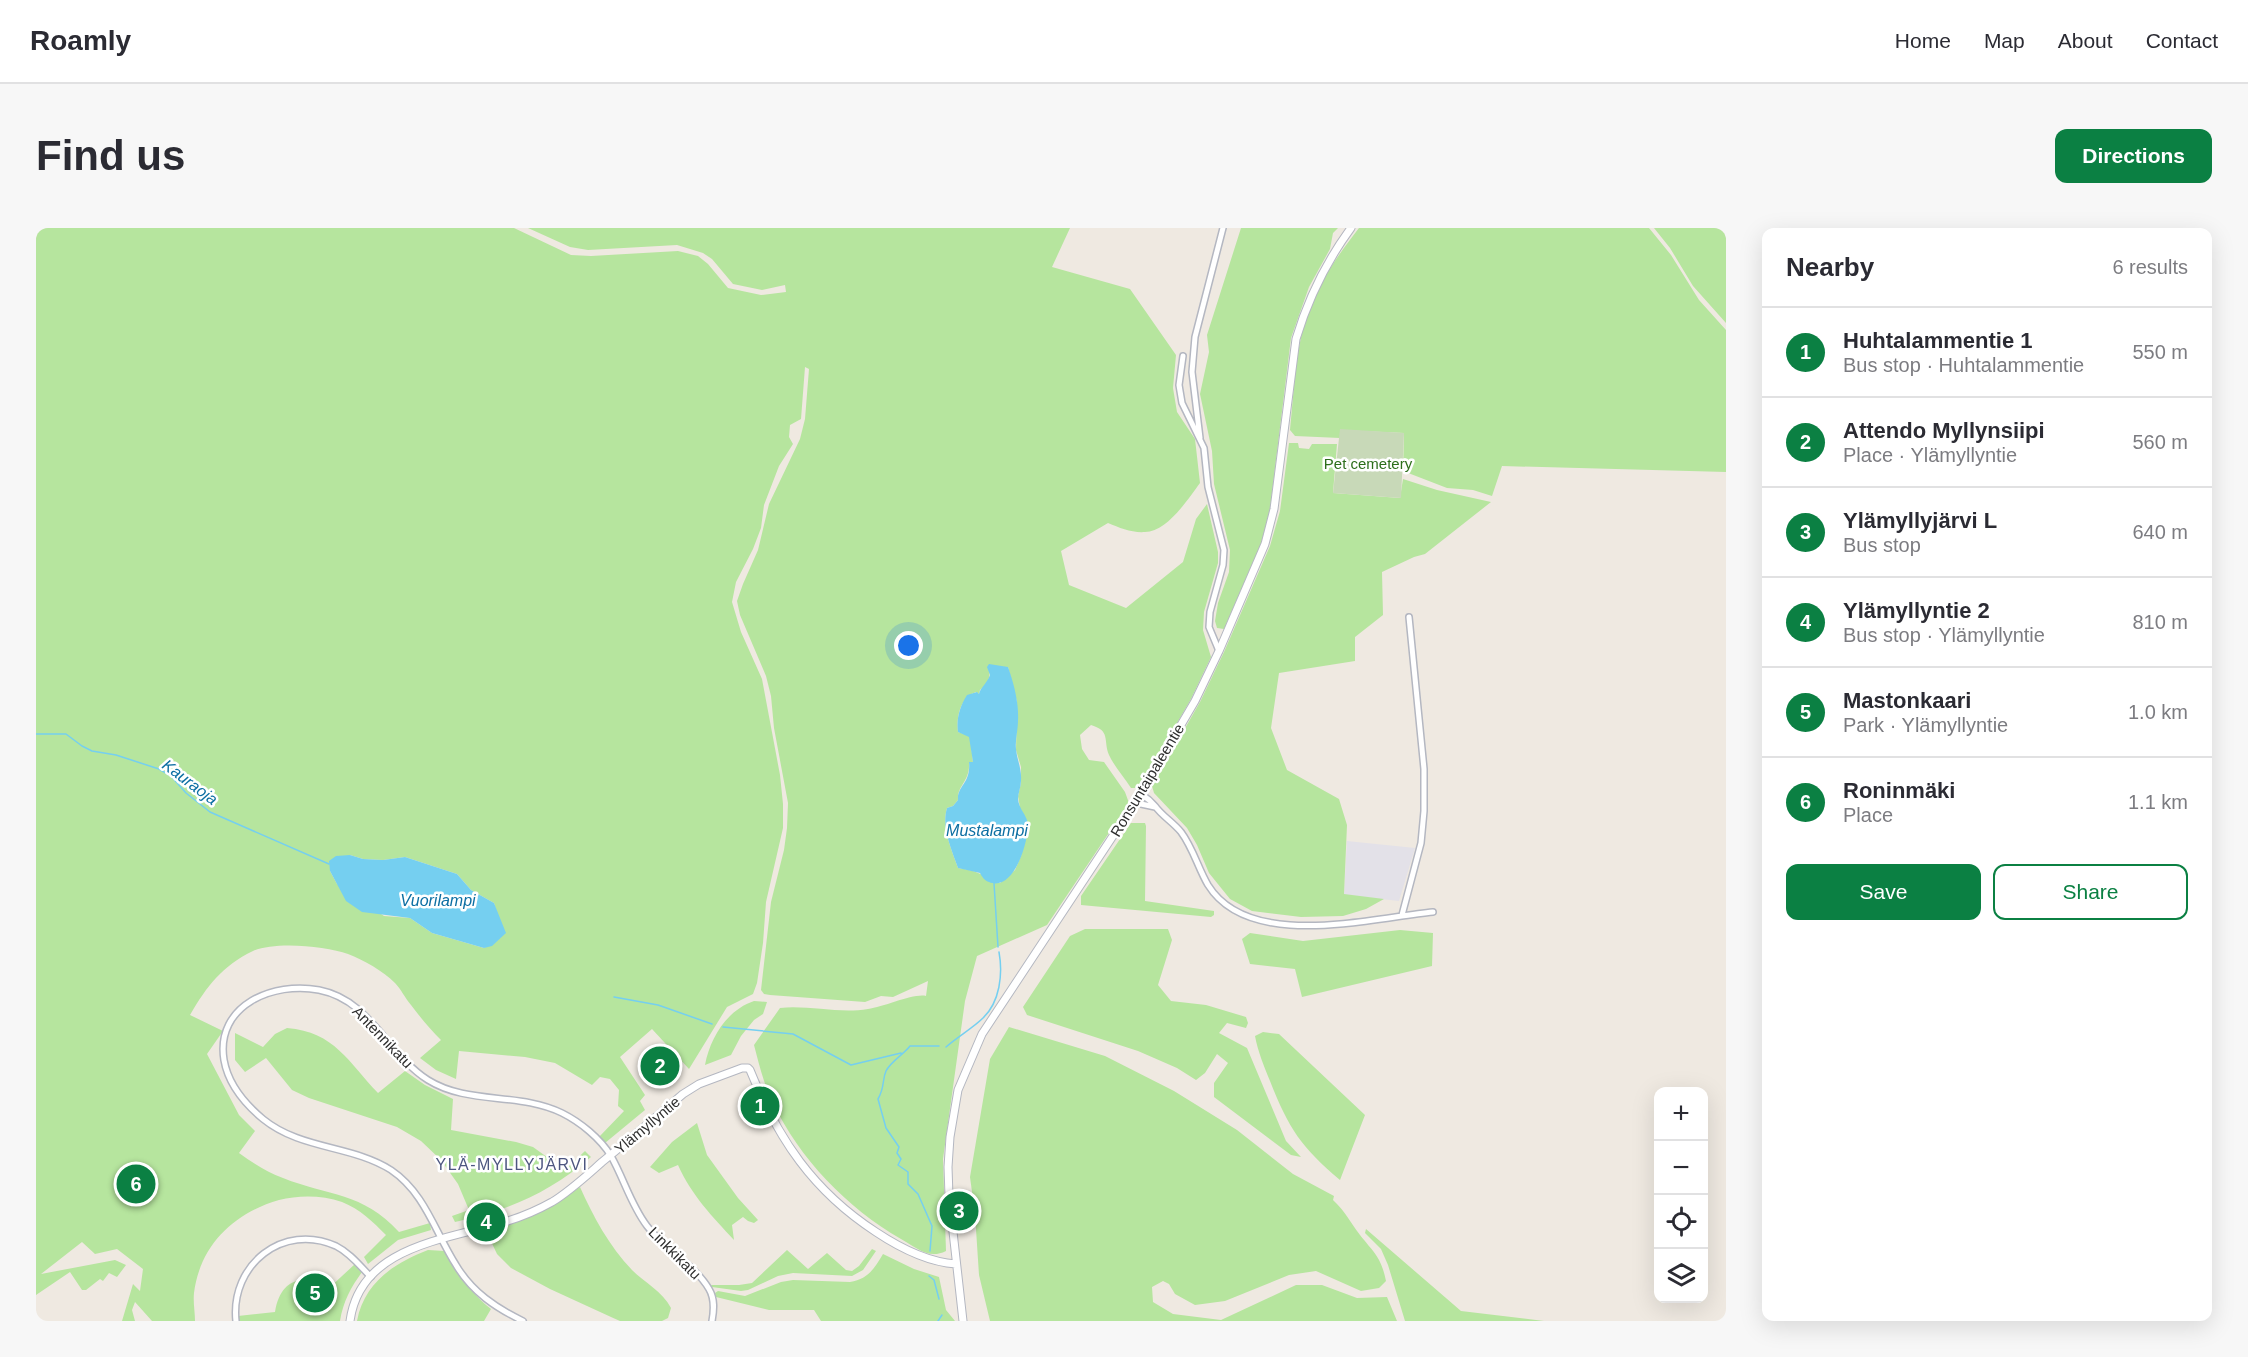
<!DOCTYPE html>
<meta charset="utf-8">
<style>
body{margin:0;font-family:Arial,sans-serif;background:#f7f7f7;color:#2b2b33}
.controls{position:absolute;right:18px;bottom:18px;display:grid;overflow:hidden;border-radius:12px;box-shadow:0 6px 24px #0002}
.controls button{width:54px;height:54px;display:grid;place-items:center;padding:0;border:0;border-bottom:2px solid #e1e1e2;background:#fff;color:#2b2b33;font:30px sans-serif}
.you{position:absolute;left:873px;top:418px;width:21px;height:21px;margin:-15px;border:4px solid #fff;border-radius:50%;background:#1a73e8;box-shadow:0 0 0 9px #1a73e833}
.badge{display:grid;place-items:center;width:39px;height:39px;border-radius:50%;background:#0b8043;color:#fff;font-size:20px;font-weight:700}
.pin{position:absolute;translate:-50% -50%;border:3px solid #fff;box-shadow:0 2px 6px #0006}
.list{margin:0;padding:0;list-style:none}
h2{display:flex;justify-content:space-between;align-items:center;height:78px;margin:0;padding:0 24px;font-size:26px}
h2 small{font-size:20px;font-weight:400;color:#7c7c81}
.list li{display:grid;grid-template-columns:39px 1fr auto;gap:18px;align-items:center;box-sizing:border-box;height:90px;padding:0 24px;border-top:2px solid #e1e1e2}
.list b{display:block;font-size:22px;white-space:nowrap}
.list p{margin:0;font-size:20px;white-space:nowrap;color:#7c7c81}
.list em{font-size:20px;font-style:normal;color:#7c7c81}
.actions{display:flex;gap:12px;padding:18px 24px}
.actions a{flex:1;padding:14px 0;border:2px solid #0b8043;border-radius:12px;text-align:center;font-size:21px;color:#0b8043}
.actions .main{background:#0b8043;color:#fff}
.icon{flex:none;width:33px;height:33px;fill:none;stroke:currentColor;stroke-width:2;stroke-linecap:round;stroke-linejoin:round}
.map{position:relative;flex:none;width:1690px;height:1093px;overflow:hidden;border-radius:12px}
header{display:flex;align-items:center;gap:36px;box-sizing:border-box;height:84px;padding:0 30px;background:#fff;border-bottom:2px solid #e1e1e2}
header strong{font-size:28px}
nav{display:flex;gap:33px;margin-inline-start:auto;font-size:21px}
.intro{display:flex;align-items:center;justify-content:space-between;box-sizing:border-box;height:144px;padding:0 36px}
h1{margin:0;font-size:42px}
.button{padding:15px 27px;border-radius:12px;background:#0b8043;color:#fff;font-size:21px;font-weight:700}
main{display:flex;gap:36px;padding:0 36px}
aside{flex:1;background:#fff;border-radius:12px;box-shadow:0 6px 24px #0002}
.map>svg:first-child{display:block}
.industrial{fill:#e3e1e8}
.green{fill:#b6e59e;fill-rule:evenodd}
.cemetery{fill:#c8d9b8}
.water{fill:#75cff0}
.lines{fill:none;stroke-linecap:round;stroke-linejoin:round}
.stream{stroke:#75cff0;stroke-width:1.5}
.minor-casing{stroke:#b4b7c1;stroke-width:8}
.tertiary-casing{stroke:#b4b7c1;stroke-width:9}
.minor{stroke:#fff;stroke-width:5}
.tertiary{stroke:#fff;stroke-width:7}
.labels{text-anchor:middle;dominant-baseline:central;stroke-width:5;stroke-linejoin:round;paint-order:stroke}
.park-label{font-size:15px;fill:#2c6e1b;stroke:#fff}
.street-label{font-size:15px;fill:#2e2e2e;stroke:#fff}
.water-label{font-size:16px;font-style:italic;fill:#0d6fa3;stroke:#fff}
.neighbourhood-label{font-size:16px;letter-spacing:1.5px;fill:#4d5680;stroke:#fff}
</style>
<header>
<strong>Roamly</strong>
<nav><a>Home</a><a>Map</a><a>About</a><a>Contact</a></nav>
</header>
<div class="intro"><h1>Find us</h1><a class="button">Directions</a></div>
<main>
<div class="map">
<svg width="1690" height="1093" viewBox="0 0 1690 1093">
<rect width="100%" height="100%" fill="#efe9e1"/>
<path class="industrial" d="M 1311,613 L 1379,620 L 1363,673 L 1308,667 Z"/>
<path class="green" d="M 0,0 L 478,0 L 535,27 L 555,28 L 642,23 L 662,28 L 672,36 L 692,60 L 725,67 L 750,64 L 749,57 L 726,62 L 697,56 L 676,31 L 667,25 L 641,17 L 552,22 L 534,19 L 492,0 L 1034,0 L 1016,39 L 1094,61 L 1140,127 L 1137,160 L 1141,184 L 1159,211 L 1164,255 C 1152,271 1131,304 1109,304 C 1096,305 1084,300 1072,295 L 1025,323 L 1033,357 L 1090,380 L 1147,334 L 1160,291 L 1171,276 L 1182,324 L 1182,335 L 1168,384 L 1167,402 L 1175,429 L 1155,471 L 1109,550 L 1100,560 L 1095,560 C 1088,549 1078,538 1073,527 C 1067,512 1075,503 1055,497 L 1044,507 L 1046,521 L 1053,532 L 1068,534 L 1089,564 L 1093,575 L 1011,697 L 941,728 L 929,773 L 907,931 L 910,1023 C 892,1032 880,1019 865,1011 C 811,980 763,930 737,875 C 728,857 723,836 718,817 L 744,780 C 773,777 803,786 832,781 C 848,779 878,765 890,768 L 892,753 L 857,769 L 845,768 L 829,774 L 734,767 L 728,766 L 725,762 L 735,674 L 748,622 L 751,600 L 752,575 L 738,500 L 735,468 L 730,448 L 704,387 L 701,373 L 707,356 L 722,322 L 733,276 L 764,211 L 769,191 L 773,141 L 769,139 L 765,191 L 754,197 L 753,209 L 757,216 L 743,238 L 728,277 L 725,300 L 717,321 L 700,354 L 696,374 L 705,404 L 726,451 L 744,547 L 747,576 L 747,600 L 730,674 L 727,715 L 721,755 L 717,766 L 691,779 L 653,841 L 616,801 L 584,829 L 609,867 L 604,873 L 609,882 L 569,915 L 563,909 L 588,883 L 582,878 L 583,862 L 574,851 L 564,849 L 556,857 L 519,835 L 489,829 L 423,823 L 420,851 L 400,842 L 384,830 L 405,812 C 394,801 384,789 375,777 C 369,770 365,761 359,755 C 347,743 328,732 312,726 C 290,718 239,713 217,723 C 186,738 171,758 154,787 L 187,803 L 171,826 L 203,887 L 219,903 L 203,925 C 217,935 231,944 247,950 C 292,968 327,964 363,1004 L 394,995 L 395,1002 L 362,1012 L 332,1036 L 328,1029 L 350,1007 C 337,994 324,981 306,974 C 286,967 263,967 243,972 C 198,985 164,1017 158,1065 C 157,1074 159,1084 159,1093 L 116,1093 L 99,1074 L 96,1082 L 99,1093 L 86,1093 L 97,1056 L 104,1063 L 107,1041 L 81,1021 L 59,1026 L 46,1014 L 5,1046 L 79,1032 L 90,1037 L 81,1049 L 73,1045 L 67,1053 L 64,1051 L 50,1062 L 46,1062 L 34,1044 L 0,1067 ZM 965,439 L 972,439 L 981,474 L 980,522 L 985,539 L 985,555 L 982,568 L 984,580 L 991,593 L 990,607 L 985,628 L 979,642 L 964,655 C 950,655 953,649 942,645 C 936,642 928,641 922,640 C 916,622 905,600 911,580 L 917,578 L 922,572 C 921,557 934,554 933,535 L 937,534 L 934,508 L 922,504 C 920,488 925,469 940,464 L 943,466 L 944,462 C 951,457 955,450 953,441 ZM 314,627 L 327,631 L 347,632 L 369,629 L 421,646 L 435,662 L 458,675 L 463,692 L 465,709 L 448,720 L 396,705 L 374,690 L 348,688 L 301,656 L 294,643 Z
M 1205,0 L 1302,0 L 1297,5 L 1294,21 L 1273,59 L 1255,110 L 1234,281 L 1225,316 L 1188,401 L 1181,400 L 1179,393 L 1182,375 L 1193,344 L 1194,322 L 1178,256 L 1176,223 L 1164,166 L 1173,124 L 1171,107 Z
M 1323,0 L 1613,0 L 1635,27 L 1663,72 L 1690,102 L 1690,244 L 1466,238 L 1456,268 L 1437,262 L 1411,260 L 1367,243 L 1368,205 L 1304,202 L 1304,210 L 1259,208 L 1254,202 C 1258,165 1259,123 1271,87 C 1281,56 1303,26 1323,0 Z
M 1618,0 L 1690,0 L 1690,95 L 1657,58 L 1634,20 Z
M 1253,215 L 1262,215 L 1263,220 L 1273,221 L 1276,216 L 1301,216 L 1297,265 L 1364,270 L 1367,251 L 1401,262 L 1455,274 L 1389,326 L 1378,329 L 1346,344 L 1347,387 L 1319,409 L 1319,433 L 1243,445 L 1235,500 L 1251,542 L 1303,571 L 1311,597 L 1308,666 L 1348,671 L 1330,681 L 1307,688 L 1265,689 L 1216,683 L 1194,671 L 1173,645 L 1161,617 L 1151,600 L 1118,565 L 1116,558 L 1164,474 L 1188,424 L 1234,318 L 1244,283 Z
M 1095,595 L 1109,595 L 1110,598 L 1109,673 L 1178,683 L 1178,687 L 1175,689 L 1045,677 L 1045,668 Z
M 1049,701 L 1132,701 L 1136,712 L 1122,757 L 1135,773 L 1170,777 L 1210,789 L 1212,795 L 1210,800 L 1191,795 L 1183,805 L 1211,820 L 1250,913 L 1265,929 L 1255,927 L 1178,869 L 1178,855 L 1192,835 L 1181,826 L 1169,845 L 1160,852 L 1141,840 L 1102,823 L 991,787 L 987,779 L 1034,708 Z
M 1364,702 L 1397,705 L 1396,738 L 1266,769 L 1259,741 L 1214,736 L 1206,711 L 1214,705 L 1267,713 Z
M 718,773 L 731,774 L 727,786 L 718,792 L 705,808 L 695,827 L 669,837 C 674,810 691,782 718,773 Z
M 973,799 L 1069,828 L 1138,863 L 1201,902 L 1257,946 L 1298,968 L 1297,972 C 1310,984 1314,994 1324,1007 C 1339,1026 1345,1029 1350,1053 L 1343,1060 L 1325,1063 L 1280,1043 L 1253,1047 L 1189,1073 L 1159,1077 L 1139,1066 L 1133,1056 L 1127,1053 L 1116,1059 L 1117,1074 L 1137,1086 L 1185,1092 L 1260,1057 L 1286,1057 L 1321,1070 L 1351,1069 L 1361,1093 L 954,1093 L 943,1047 L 939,986 L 934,949 L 954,831 Z
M 251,800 C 299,804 312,834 342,865 L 369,843 L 389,857 L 417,871 L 415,902 L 480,914 L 497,919 L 529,942 L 549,923 L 555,929 C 513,965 473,982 419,994 L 416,988 L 433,982 L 422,956 L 405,932 L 385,913 L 361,899 L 273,870 L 256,862 L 230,830 L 209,844 L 199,832 L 199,805 L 227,819 L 239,806 Z
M 1227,804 L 1243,806 L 1329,887 L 1304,952 C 1265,919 1253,901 1234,853 C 1228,838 1222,824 1219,808 Z
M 661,895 L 671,927 L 702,970 L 722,992 L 718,995 L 712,993 L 707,989 L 696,997 L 698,1012 C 676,988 656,968 642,937 L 623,945 L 614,939 L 636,914 Z
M 544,959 C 557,988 573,1018 596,1042 C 608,1054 627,1064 635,1080 L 632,1090 L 626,1093 L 584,1093 L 575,1089 L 514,1061 L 475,1040 L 461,1026 L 453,1009 L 441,1012 L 440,1007 C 480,994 508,985 544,959 Z
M 1330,1001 L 1425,1083 L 1508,1093 L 1369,1093 L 1352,1037 L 1345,1021 L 1329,1005 Z
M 836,1021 L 840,1023 L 827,1042 L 816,1048 L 757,1045 L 742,1048 L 712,1062 L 705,1063 L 676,1059 L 675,1057 L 703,1057 L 716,1055 L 751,1022 L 772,1041 L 791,1025 L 810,1042 L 816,1043 L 823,1038 Z
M 392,1022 L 409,1023 C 421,1046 435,1065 455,1081 L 448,1093 L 321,1093 C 328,1055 358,1035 392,1022 Z
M 847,1026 L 878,1041 L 903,1049 L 910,1082 L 919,1093 L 785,1093 L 778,1082 L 733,1082 L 680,1069 L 679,1065 L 682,1063 L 709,1068 L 745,1054 L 757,1052 L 814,1054 C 832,1051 838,1041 847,1026 Z
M 319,1036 L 326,1044 C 315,1059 307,1074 304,1093 L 203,1093 L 202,1088 L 239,1084 C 244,1052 266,1044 292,1061 Z"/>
<path class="cemetery" d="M 1304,201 L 1368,205 L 1365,270 L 1297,265 Z"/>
<path class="water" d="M 953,436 L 972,439 C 978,456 983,475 982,493 C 982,502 979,512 980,521 C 981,532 986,541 985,553 C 985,559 982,565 982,571 C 983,580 988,584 991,592 C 995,610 978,665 953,654 C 949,653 946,649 944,645 L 922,640 C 916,622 905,600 911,580 L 917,578 L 922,572 C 921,557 935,556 933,534 L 937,534 L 933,509 L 922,504 C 920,491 924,478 931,467 L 941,464 L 943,466 C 944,460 952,454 954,447 L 951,439 Z
M 314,627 L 327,631 L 347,632 L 369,629 L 421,646 L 435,662 L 458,675 L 470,705 L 456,718 L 448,720 L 396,705 L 374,690 L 326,684 L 310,673 L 294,643 L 293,633 L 300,628 Z"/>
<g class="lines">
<path class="stream" d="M 0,506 L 30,506 L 46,518 L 56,523 L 80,527 L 123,541 L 135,548 L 150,565 L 174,584 L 293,636
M 958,655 L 962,719
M 578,769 L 622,777 L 676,796
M 687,799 L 757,806 L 815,837 L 865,825
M 910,819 C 921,809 937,800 947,790 C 964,774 967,746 963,724
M 894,1023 L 896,998 L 882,966 L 872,956 L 872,944 L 862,937 L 865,931 L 861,925 L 863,919 L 850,900 L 842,871 C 849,859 846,852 850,843 C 855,833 867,827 874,818 L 903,818
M 893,1048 L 898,1052 L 903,1071
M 902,1093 L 906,1087"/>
<g class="minor-casing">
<path id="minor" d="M 1147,128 L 1143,157 L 1146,175 L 1168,220 L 1172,259 L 1188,322 L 1187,337 L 1174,384 L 1173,399 L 1183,423
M 1164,210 L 1156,144 L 1159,109 L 1187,0
M 1102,570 L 1109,569 C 1114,572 1115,574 1119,578 C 1126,588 1137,594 1145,604 C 1157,620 1162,640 1172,657 C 1213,723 1334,690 1397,684
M 1102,570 L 1105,576 L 1119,579
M 1366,687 L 1385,615 L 1388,583 L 1388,541 L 1373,389
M 200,1093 C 194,1037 247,994 300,1018 C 314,1025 324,1038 335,1049
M 487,1093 C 460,1080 436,1064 420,1037 C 399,1004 389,965 355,942 C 316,917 265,922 227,891 C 209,876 192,855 188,832 C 179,777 238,753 283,762 C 335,772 351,826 392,852 C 432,877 483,864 526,885 C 544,894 564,910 575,928 C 588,951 595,977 611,998 C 628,1020 659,1037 673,1061 C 679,1071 678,1082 676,1093"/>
</g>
<g class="tertiary-casing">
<path id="tertiary" d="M 314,1093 C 324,1019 408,1012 465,995 C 483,990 500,983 516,974 C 534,963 550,948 566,934 C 593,912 620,889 647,866 L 663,856 L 706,840 L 712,840 L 714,842 C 742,911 777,963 840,1004 C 864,1020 891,1034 920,1036
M 927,1093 L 913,968 L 912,939 L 914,909 L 922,862 L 946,806 L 1102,570 L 1159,473 L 1183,423 L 1229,316 L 1238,281 L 1260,111 C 1272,71 1290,34 1315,0"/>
</g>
<use href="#minor" class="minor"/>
<use href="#tertiary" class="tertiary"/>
</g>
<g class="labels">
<g class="park-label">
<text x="1332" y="235">Pet cemetery</text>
</g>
<g class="street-label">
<text transform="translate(1111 552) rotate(-59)">Ronsuntaipaleentie</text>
<text transform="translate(347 809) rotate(46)">Antennikatu</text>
<text transform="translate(611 897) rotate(-40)">Ylämyllyntie</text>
<text transform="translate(639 1025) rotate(45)">Linkkikatu</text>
</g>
<g class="water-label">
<text transform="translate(154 554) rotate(37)">Kauraoja</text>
<text x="951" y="602">Mustalampi</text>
<text x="402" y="672">Vuorilampi</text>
</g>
<g class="neighbourhood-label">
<text x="476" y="936">YLÄ-MYLLYJÄRVI</text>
</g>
</g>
</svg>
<div class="controls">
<button>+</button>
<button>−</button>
<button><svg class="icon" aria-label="locate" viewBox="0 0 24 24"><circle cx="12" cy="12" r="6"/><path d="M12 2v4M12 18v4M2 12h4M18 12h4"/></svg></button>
<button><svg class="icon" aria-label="layers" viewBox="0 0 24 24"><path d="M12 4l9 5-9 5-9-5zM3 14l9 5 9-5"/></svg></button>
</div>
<div class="you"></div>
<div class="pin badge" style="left:724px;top:878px">1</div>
<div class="pin badge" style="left:624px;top:838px">2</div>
<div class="pin badge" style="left:923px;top:983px">3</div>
<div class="pin badge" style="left:450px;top:994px">4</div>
<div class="pin badge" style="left:279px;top:1065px">5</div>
<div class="pin badge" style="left:100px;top:956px">6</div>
</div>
<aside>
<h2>Nearby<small>6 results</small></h2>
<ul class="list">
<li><span class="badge">1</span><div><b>Huhtalammentie 1</b><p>Bus stop · Huhtalammentie</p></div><em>550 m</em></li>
<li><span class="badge">2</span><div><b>Attendo Myllynsiipi</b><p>Place · Ylämyllyntie</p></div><em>560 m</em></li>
<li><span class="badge">3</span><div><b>Ylämyllyjärvi L</b><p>Bus stop</p></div><em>640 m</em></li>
<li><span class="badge">4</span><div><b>Ylämyllyntie 2</b><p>Bus stop · Ylämyllyntie</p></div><em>810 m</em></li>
<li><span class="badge">5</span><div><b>Mastonkaari</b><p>Park · Ylämyllyntie</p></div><em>1.0 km</em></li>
<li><span class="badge">6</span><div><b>Roninmäki</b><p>Place</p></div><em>1.1 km</em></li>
</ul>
<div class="actions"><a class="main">Save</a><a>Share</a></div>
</aside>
</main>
